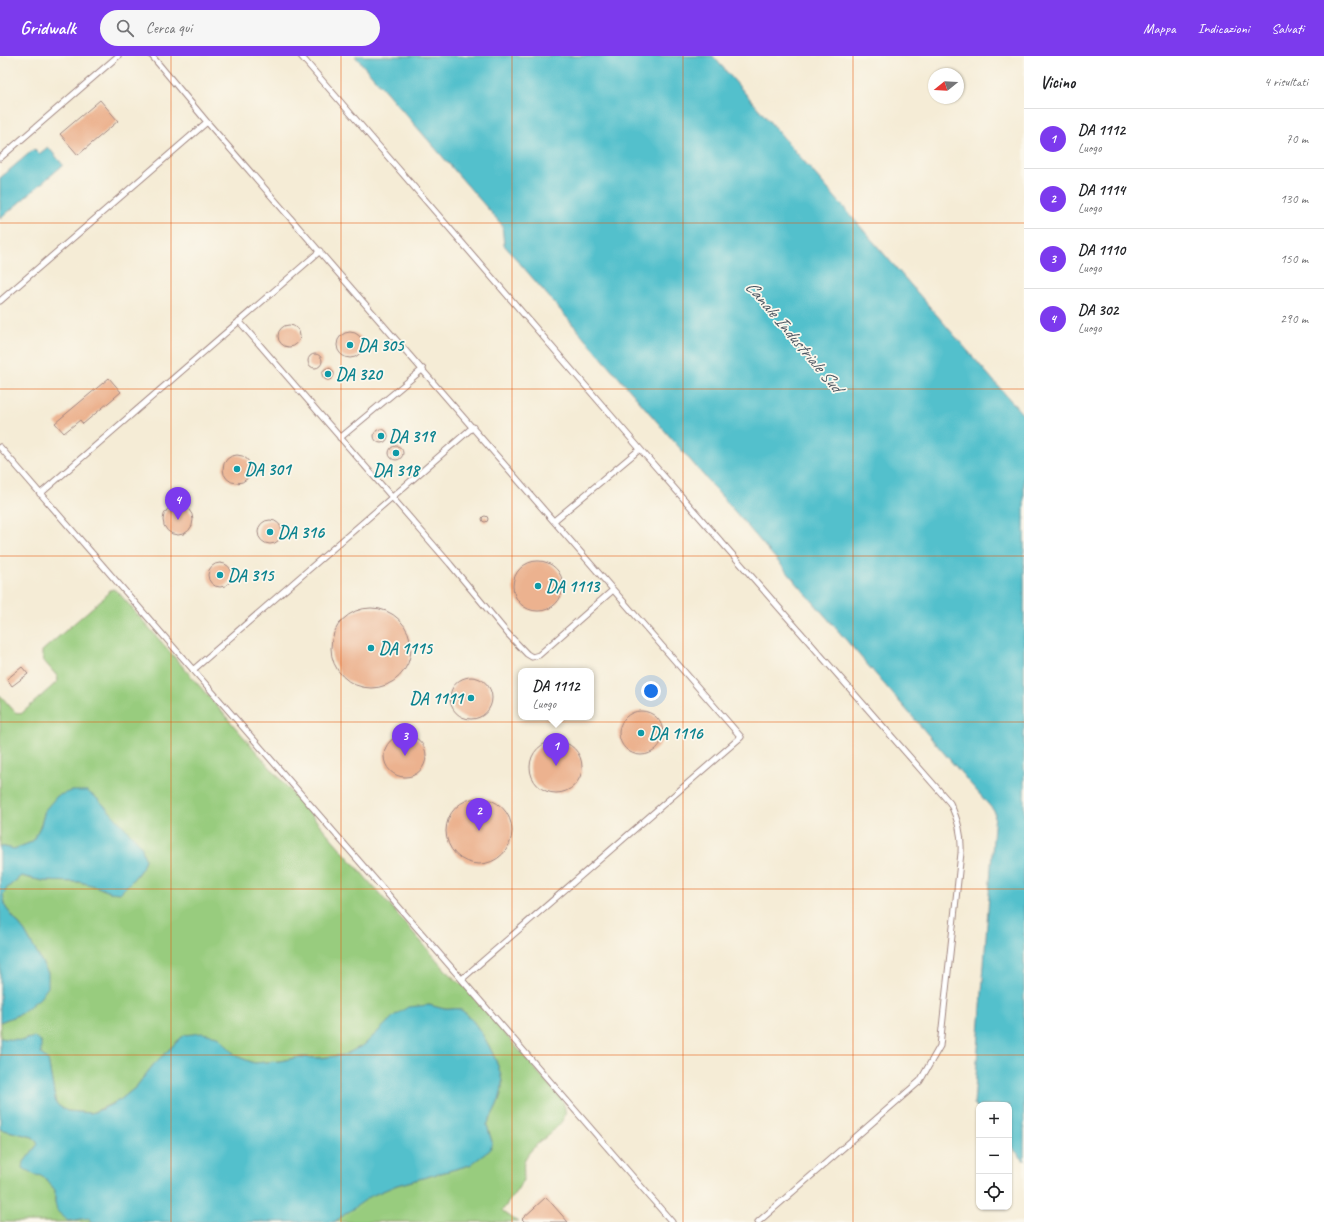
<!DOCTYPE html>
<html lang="it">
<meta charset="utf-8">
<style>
body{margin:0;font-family:Caveat,sans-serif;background:#f6f6f6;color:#202124}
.controls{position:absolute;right:12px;bottom:12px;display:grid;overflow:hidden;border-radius:8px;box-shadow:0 1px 3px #0004}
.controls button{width:36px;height:36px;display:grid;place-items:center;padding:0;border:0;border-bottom:1px solid #e0e0e0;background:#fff;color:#202124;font:20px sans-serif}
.compass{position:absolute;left:928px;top:12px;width:36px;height:36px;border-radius:50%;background:#fff;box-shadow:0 1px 3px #0004;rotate:252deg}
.you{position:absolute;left:651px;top:635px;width:14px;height:14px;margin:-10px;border:3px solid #fff;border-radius:50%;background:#1a73e8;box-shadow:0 0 0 6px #1a73e833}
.badge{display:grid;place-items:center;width:26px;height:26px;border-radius:50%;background:#7c3aed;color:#fff;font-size:13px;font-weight:700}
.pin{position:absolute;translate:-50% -33px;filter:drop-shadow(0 1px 2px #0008)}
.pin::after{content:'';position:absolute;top:21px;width:14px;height:12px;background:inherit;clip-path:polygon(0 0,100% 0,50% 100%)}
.popup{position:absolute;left:518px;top:612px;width:76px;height:52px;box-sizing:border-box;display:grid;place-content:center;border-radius:8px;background:#fff;filter:drop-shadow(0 1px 3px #0005);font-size:13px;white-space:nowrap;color:#757577}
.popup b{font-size:15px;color:#202124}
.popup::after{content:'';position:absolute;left:50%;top:100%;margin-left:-8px;border:8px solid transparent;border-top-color:#fff}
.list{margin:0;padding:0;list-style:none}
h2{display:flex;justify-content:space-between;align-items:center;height:52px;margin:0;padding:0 16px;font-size:17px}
h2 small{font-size:13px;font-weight:400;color:#757577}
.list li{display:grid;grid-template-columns:26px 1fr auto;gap:12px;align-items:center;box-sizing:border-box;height:60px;padding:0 16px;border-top:1px solid #e0e0e0}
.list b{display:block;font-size:15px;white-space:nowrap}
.list p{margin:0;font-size:13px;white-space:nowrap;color:#757577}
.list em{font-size:13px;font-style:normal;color:#757577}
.icon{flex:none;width:22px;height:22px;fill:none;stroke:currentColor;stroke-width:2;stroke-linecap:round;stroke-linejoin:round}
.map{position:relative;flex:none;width:1024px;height:1166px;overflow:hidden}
header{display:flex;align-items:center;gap:24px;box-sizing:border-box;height:56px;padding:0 20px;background:#7c3aed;color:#fff}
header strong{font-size:19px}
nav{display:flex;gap:22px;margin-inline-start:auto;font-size:14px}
.search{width:280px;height:36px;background:#f6f6f6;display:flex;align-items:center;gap:10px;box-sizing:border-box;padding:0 14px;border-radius:22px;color:#757577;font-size:15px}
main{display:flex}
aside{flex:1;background:#fff}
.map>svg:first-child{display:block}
.green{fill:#98cc7e;stroke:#717654}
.water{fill:#53c0cc;stroke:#4e707c}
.building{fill:#ecb28f}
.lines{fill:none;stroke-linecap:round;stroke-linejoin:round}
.lane-casing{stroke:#a08680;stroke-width:7}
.lane{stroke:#fff;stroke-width:5}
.grid{fill:none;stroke:#e8590c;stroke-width:1;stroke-opacity:0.55}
.culture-dot{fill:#0f9aa8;stroke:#fbf7ec;stroke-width:1.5}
.labels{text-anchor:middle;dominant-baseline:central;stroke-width:3.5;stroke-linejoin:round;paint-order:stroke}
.culture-label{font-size:17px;font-weight:bold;fill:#0d838f;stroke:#fbf7ec;text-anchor:start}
.water-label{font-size:18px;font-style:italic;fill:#4d5763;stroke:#fbf7ec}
</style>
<header>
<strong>Gridwalk</strong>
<div class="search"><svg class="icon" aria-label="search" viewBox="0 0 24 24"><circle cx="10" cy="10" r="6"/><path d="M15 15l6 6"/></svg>Cerca qui</div>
<nav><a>Mappa</a><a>Indicazioni</a><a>Salvati</a></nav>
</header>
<main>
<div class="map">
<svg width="1024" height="1166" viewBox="0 0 1024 1166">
<rect width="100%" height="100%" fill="#fbf7ec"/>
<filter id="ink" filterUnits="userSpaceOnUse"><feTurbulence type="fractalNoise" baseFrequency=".025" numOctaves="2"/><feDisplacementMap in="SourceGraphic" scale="8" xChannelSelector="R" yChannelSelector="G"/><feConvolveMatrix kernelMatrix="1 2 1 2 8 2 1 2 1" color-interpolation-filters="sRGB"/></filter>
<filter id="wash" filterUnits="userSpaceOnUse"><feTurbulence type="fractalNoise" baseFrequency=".012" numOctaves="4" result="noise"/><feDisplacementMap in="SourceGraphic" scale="16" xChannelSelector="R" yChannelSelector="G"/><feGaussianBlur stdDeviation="0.9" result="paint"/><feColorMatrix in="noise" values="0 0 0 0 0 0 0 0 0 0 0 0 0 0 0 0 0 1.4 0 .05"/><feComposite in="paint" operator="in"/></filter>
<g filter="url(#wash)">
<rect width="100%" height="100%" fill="#f5ecd6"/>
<path class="green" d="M 113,533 L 118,536 L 450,919 L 464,930 L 562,1044 C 564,1048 566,1053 565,1059 C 560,1074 533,1087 525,1103 C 522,1109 525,1117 523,1124 C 518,1134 508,1146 502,1155 L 518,1166 L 334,1166 L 370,1140 L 397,1129 L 470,1109 L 492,1086 L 487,1069 C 493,1056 502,1043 502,1029 C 503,1011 476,960 459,953 C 455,952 449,954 444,953 C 439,952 434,950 429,949 L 376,977 L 364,989 L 344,999 L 320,1002 L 300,1001 L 280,1005 L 254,1007 L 236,1000 L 218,980 L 184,979 L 154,1008 L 136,1031 L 120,1044 L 91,1057 L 67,1055 L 56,1048 L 48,1004 L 41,998 L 40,992 L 28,982 L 22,985 L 0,982 L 0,966 L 20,958 L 48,917 L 25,876 L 6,852 L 2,839 L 7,832 L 21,820 L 43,825 L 80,826 L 95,830 L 110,836 C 129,827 137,825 145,803 L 109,755 L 99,744 L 45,754 L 41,769 L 32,786 L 14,793 L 0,790 L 0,639 L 15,656 L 21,658 L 58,625 L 57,620 L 43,604 L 44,602 L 42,600 L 42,595 L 109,537 L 108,535 Z
M 0,1073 L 33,1081 L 38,1088 L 24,1106 L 35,1119 L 43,1120 L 55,1134 L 55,1146 L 89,1162 L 91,1166 L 0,1166 Z"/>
<path class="water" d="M 355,0 L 713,0 L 1024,360 L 1024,1105 L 1009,1088 L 1009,1049 L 979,1049 L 979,1054 L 974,1048 L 995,756 L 504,189 L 502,169 Z
M 48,91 L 63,109 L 0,163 L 0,122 L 34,93 L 39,98 Z
M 71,735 L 87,735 L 99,744 L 141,789 L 145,803 L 142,812 L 131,826 L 120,837 L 110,836 L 95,830 L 80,826 L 43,825 L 21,820 L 7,832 L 3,839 L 6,852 L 25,876 L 48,917 L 48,931 L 40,942 L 20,958 L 0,966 L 0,790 L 14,793 L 32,786 L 41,769 L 45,754 L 57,740 Z
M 429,949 C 434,950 439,952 444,953 C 449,954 455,952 459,953 C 476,960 503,1011 502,1029 C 502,1043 493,1056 487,1069 L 492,1086 L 490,1094 L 470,1109 L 397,1129 L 371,1140 L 334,1166 L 91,1166 L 89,1162 L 68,1165 L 57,1155 L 55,1146 L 55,1134 L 43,1120 L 35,1119 L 23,1112 L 24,1106 L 38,1088 L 33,1081 L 0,1073 L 0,982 L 22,985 L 34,981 L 41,986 L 41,998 L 48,1004 L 56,1048 L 67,1055 L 91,1057 L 102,1053 L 120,1044 L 136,1031 L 154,1008 L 184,979 L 202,977 L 218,980 L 236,1000 L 254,1007 L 280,1005 L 300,1001 L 320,1002 L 344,999 L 364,989 L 395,959 L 408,951 Z"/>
<g id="blocks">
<path class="building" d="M 100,44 L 118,65 L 78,99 L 60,78 Z
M278 280a11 11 0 1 1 22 0a11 11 0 1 1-22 0Z
M337 289a13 13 0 1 1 26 0a13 13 0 1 1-26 0Z
M308 305a7 7 0 1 1 14 0a7 7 0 1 1-14 0Z
M322 318a6 6 0 1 1 12 0a6 6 0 1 1-12 0Z
M 109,322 L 121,336 L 83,368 L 80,364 L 64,377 L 55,367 Z
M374 380a7 7 0 1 1 14 0a7 7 0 1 1-14 0Z
M389 397a7 7 0 1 1 14 0a7 7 0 1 1-14 0Z
M223 413a14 14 0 1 1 28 0a14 14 0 1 1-28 0Z
M163 464a15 15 0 1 1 30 0a15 15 0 1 1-30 0Z
M482 463a3 3 0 1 1 6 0a3 3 0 1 1-6 0Z
M258 476a12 12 0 1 1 24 0a12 12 0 1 1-24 0Z
M513 530a25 25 0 1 1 50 0a25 25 0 1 1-50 0Z
M208 519a12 12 0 1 1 24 0a12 12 0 1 1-24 0Z
M331 592a40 40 0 1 1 80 0a40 40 0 1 1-80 0Z
M 22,611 L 28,618 L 12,630 L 7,623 Z
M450 642a21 21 0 1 1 42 0a21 21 0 1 1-42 0Z
M619 677a22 22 0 1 1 44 0a22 22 0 1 1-44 0Z
M384 700a21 21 0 1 1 42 0a21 21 0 1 1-42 0Z
M530 711a26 26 0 1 1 52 0a26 26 0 1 1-52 0Z
M446 775a33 33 0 1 1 66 0a33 33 0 1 1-66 0Z
M 546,1141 L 568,1166 L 525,1166 L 522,1163 Z"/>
</g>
</g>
<g filter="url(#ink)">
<use href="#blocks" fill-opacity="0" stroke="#a08680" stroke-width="1"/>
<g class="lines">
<g class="lane-casing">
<path id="lane" d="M 152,0 L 207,66 L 741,681 L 462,923
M 301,0 L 640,393 L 950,747 C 958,764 962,778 961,797 L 940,990 L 920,1025 L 758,1166
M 0,102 L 118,0
M 0,245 L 207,66
M 239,265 L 450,508 L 508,578 L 527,598 L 532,601 L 539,599 L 613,534
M 340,382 L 423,313
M 0,391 L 672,1166
M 40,438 L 320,195
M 555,464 L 640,393
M 193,614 L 473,371"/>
</g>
<use href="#lane" class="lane"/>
</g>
</g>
<path class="grid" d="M 171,0 L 171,1166M 341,0 L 341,1166M 512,0 L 512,1166M 683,0 L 683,1166M 853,0 L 853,1166M 0,167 L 1024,167M 0,333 L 1024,333M 0,500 L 1024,500M 0,666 L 1024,666M 0,833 L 1024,833M 0,999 L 1024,999"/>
<g class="culture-dot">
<circle cx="350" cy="289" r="4"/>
<circle cx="328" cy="318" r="4"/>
<circle cx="381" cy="380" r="4"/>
<circle cx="396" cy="397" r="4"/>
<circle cx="237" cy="413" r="4"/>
<circle cx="270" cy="476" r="4"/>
<circle cx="220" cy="519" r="4"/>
<circle cx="538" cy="530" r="4"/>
<circle cx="371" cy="592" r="4"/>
<circle cx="471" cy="642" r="4"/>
<circle cx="641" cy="677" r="4"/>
</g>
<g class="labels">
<g class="culture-label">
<text x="358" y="289">DA 305</text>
<text x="336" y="318">DA 320</text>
<text x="389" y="380">DA 319</text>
<text x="245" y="413">DA 301</text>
<text x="396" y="414" text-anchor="middle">DA 318</text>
<text x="278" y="476">DA 316</text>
<text x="228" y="519">DA 315</text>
<text x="546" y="530">DA 1113</text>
<text x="379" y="592">DA 1115</text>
<text x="463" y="642" text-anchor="end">DA 1111</text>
<text x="649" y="677">DA 1116</text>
</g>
<g class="water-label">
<text transform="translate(794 280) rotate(50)">Canale Industriale Sud</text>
</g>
</g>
</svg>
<div class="controls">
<button>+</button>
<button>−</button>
<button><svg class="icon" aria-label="locate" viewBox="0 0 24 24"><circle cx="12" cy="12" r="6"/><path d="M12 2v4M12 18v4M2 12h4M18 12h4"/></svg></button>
</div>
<svg class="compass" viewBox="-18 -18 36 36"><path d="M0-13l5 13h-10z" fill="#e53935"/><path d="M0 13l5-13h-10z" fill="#757577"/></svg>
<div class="you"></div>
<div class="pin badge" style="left:556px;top:710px">1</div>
<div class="popup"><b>DA 1112</b>Luogo</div>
<div class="pin badge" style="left:479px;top:775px">2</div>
<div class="pin badge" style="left:405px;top:700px">3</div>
<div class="pin badge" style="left:178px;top:464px">4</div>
</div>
<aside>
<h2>Vicino<small>4 risultati</small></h2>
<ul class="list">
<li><span class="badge">1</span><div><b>DA 1112</b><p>Luogo</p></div><em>70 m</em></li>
<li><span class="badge">2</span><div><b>DA 1114</b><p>Luogo</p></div><em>130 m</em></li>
<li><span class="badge">3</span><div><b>DA 1110</b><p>Luogo</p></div><em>150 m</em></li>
<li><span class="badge">4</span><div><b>DA 302</b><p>Luogo</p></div><em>290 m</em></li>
</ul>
</aside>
</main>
